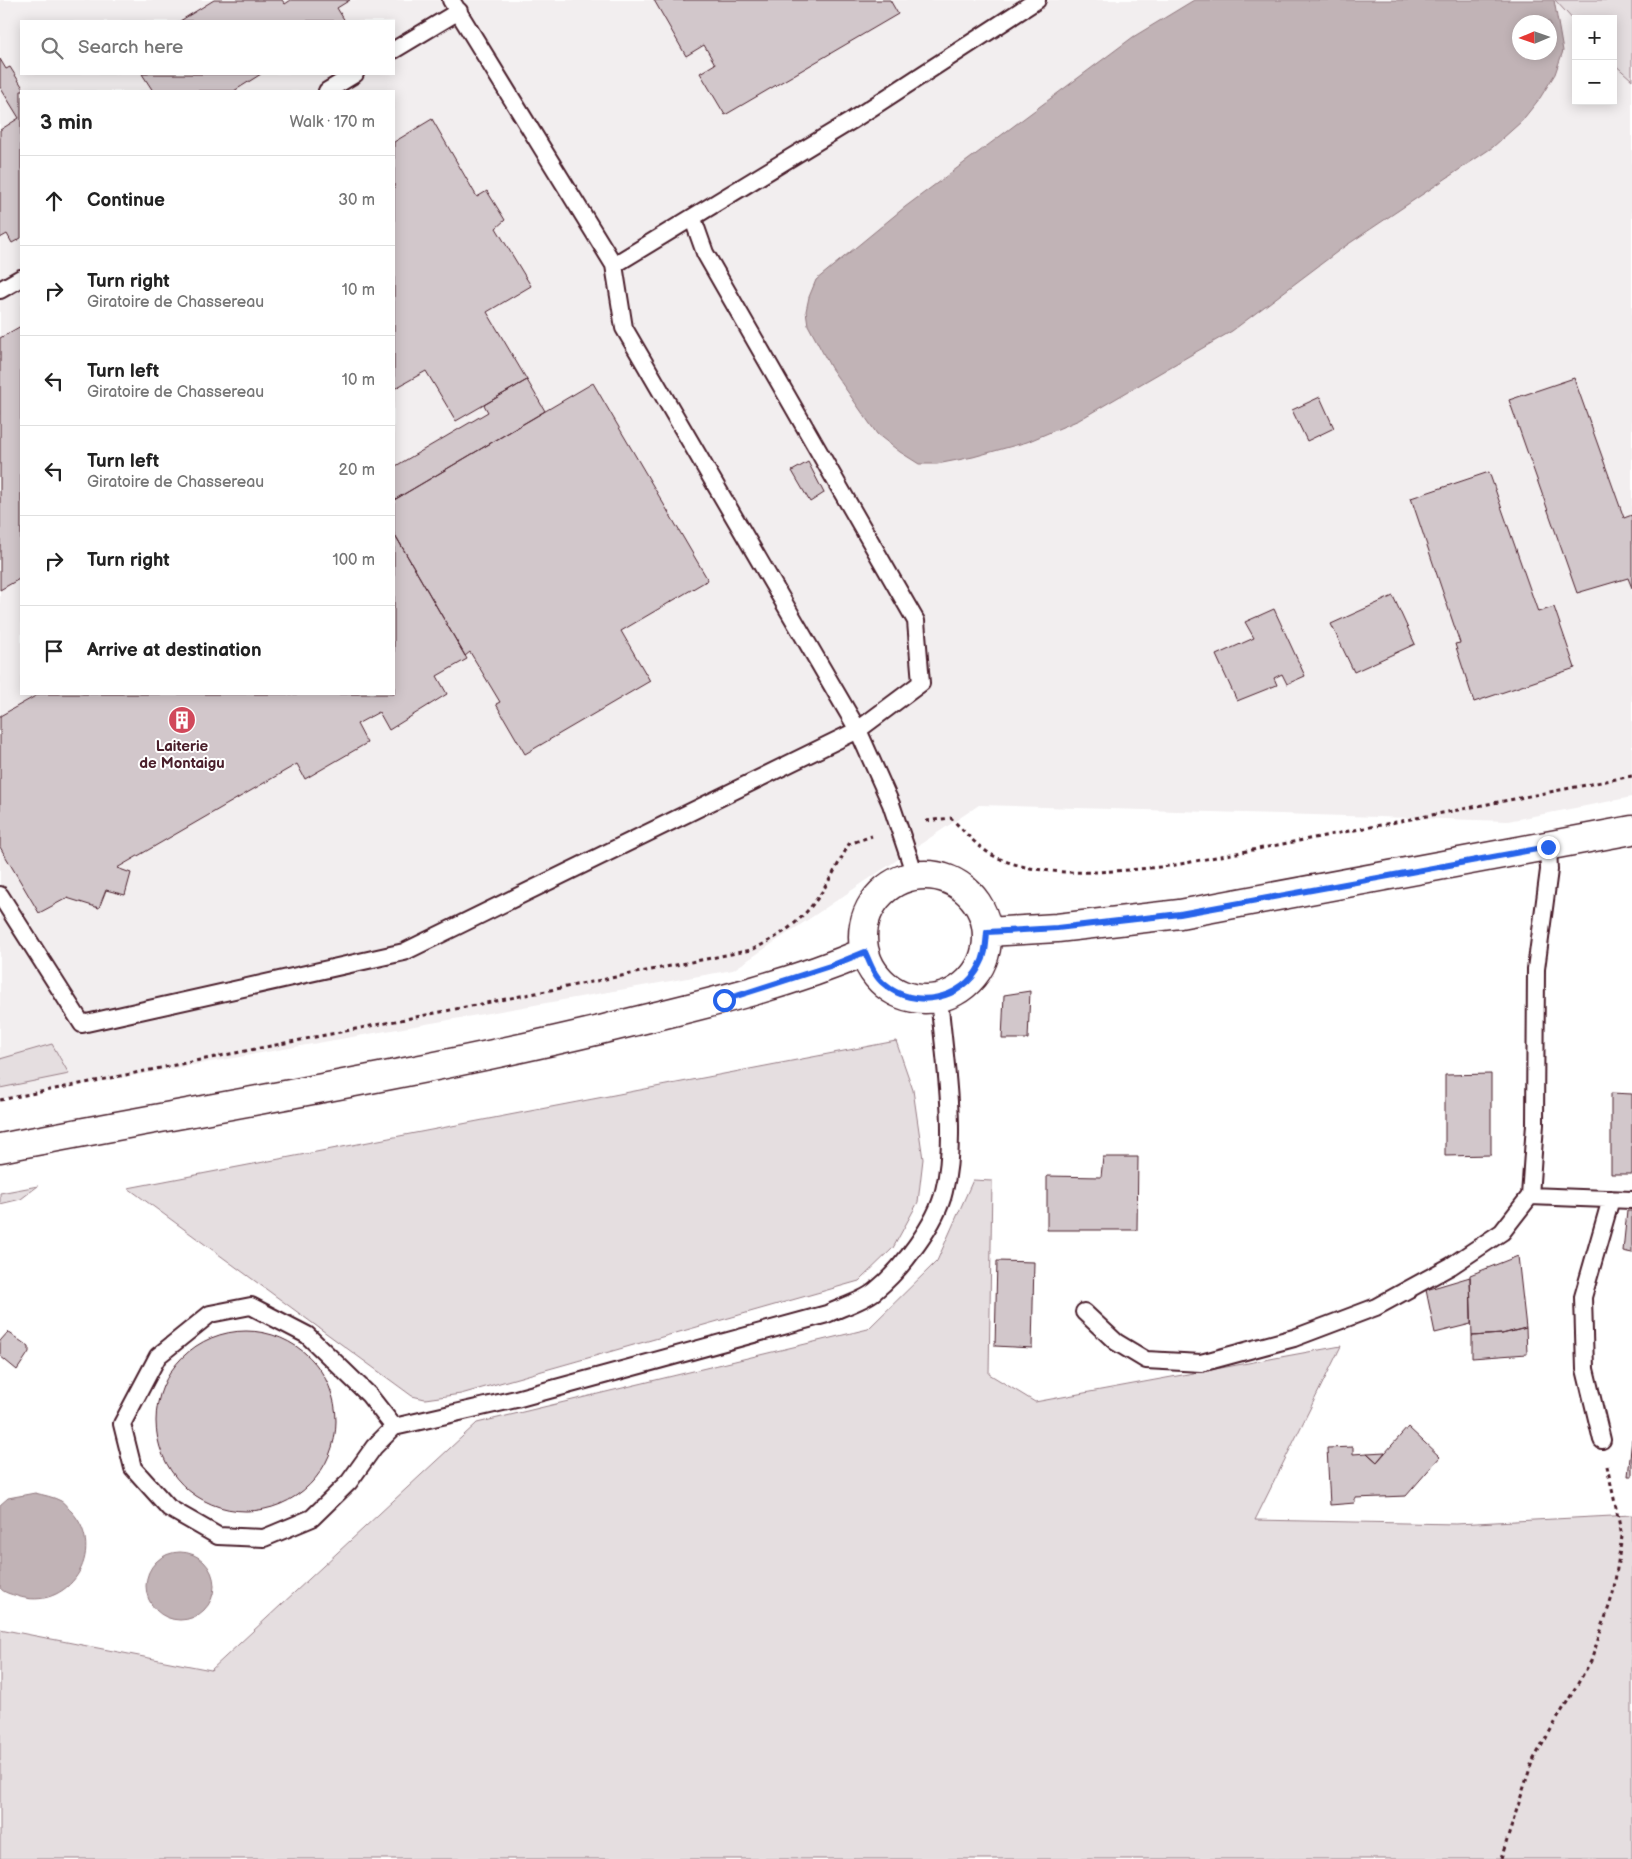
<!DOCTYPE html>
<meta charset="utf-8">
<style>
body{margin:0;font-family:"Balsamiq Sans",sans-serif;background:#f2f2f2;color:#222}
.controls{position:absolute;right:15px;top:15px;display:grid;overflow:hidden;border-radius:0px;box-shadow:0 2px 12px #0003}
.controls button{width:45px;height:45px;display:grid;place-items:center;padding:0;border:0;border-bottom:1px solid #e0e0e0;background:#fff;color:#222;font:25px sans-serif}
.compass{position:absolute;left:1512px;top:15px;width:45px;height:45px;border-radius:50%;background:#fff;box-shadow:0 2px 12px #0003;rotate:268deg}
.stop{position:absolute;width:15px;height:15px;margin:-11px;border:4px solid #2563eb;border-radius:50%;background:#fff}
.stop.end{background:#2563eb;border-color:#fff;box-shadow:0 1px 5px #0008}
.list{margin:0;padding:0;list-style:none}
h2{display:flex;justify-content:space-between;align-items:center;height:65px;margin:0;padding:0 20px;font-size:21px}
h2 small{font-size:16px;font-weight:400;color:#767676}
.list li{display:grid;grid-template-columns:32px 1fr auto;gap:15px;align-items:center;box-sizing:border-box;height:90px;padding:0 20px;border-top:1px solid #e0e0e0}
.list b{display:block;font-size:19px;white-space:nowrap}
.list p{margin:0;font-size:16px;white-space:nowrap;color:#767676}
.list em{font-size:16px;font-style:normal;color:#767676}
.icon{flex:none;width:28px;height:28px;fill:none;stroke:currentColor;stroke-width:2;stroke-linecap:round;stroke-linejoin:round}
.map{position:relative;flex:none;width:1632px;height:1859px;overflow:hidden}
.search{position:absolute;background:#fff;box-shadow:0 2px 12px #0003;left:20px;top:20px;width:375px;height:55px;display:flex;align-items:center;gap:12px;box-sizing:border-box;padding:0 18px;border-radius:0px;color:#767676;font-size:19px}
.panel{position:absolute;background:#fff;box-shadow:0 2px 12px #0003;left:20px;top:90px;width:375px;height:605px;border-radius:0px}
.map>svg:first-child{display:block}
.built{fill:#f2eeef;fill-rule:evenodd}
.green{fill:#e5dee0;stroke:#987e86}
.water{fill:#c1b3b6;stroke:#91787e;fill-rule:evenodd}
.building{fill:#d2c7cb;stroke:#4a1f2b}
.lines{fill:none;stroke-linecap:round;stroke-linejoin:round}
.lane-casing{stroke:#4a1f2b;stroke-width:20}
.primary-casing{stroke:#4a1f2b;stroke-width:31}
.path{stroke:#4a1f2b;stroke-width:3;stroke-dasharray:4 4;stroke-linecap:butt}
.lane{stroke:#fff;stroke-width:16}
.primary{stroke:#fff;stroke-width:28}
.route{stroke:#2563eb;stroke-width:6}
.labels{text-anchor:middle;dominant-baseline:central;stroke-width:4;stroke-linejoin:round;paint-order:stroke}
.poi-label{font-size:15px;font-weight:bold;fill:#4a1f2b;stroke:#fff}
</style>
<div class="map">
<svg width="1632" height="1859" viewBox="0 0 1632 1859">
<rect width="100%" height="100%" fill="#fff"/>
<filter id="ink" filterUnits="userSpaceOnUse"><feTurbulence type="fractalNoise" baseFrequency=".02" numOctaves="2"/><feDisplacementMap in="SourceGraphic" scale="10" xChannelSelector="R" yChannelSelector="G"/><feConvolveMatrix kernelMatrix="1 2 1 2 8 2 1 2 1" color-interpolation-filters="sRGB"/></filter>
<g filter="url(#ink)">
<path class="built" d="M 0,0 L 1632,0 L 1632,797 L 1508,821 L 979,805 L 733,970 L 0,1099 ZM 1576,19 L 1613,19 L 1613,101 L 1576,101 ZM 21,21 L 394,21 L 394,74 L 21,74 ZM 1520,22 L 1550,22 L 1550,52 L 1520,52 ZM 21,91 L 394,91 L 394,694 L 21,694 Z"/>
<path class="green" d="M 1555,0 L 1632,0 L 1632,80 L 1613,63 L 1613,19 L 1576,19 L 1576,23 Z
M 896,1041 L 913,1090 L 923,1159 L 918,1202 L 893,1248 L 859,1281 L 461,1394 L 425,1399 L 412,1396 L 128,1188 Z
M 52,1044 L 69,1074 L 0,1088 L 0,1059 Z
M 973,1180 L 992,1181 L 989,1374 L 1035,1402 L 1341,1346 L 1255,1520 L 1456,1524 L 1632,1515 L 1632,1859 L 0,1859 L 0,1629 L 211,1670 L 477,1423 L 868,1329 L 937,1261 Z
M 38,1186 L 21,1199 L 0,1204 L 0,1193 Z"/>
<path class="water" d="M 1194,0 L 1554,0 L 1563,51 L 1555,74 L 1540,98 L 1521,122 L 1493,147 L 1341,249 L 1232,331 L 1079,420 L 1027,442 L 973,457 L 937,464 L 919,464 L 900,452 L 877,434 L 831,368 L 808,325 L 806,311 L 809,297 L 816,280 L 905,207 L 1133,37 ZM 1520,22 L 1550,22 L 1550,52 L 1520,52 Z
M 35,1493 C 43,1495 54,1497 61,1501 C 65,1503 68,1509 72,1512 C 108,1552 68,1613 17,1596 C 11,1594 4,1593 0,1588 L 0,1505 L 8,1498 Z
M146 1586a34 34 0 1 1 68 0a34 34 0 1 1-68 0Z"/>
<path class="building" d="M 214,0 L 282,0 L 285,4 L 291,0 L 350,0 L 337,8 L 345,21 L 180,21 Z
M 654,0 L 890,0 L 898,14 L 725,115 L 700,73 L 715,64 L 704,45 L 686,56 Z
M 0,59 L 6,69 L 10,67 L 25,91 L 21,91 L 21,238 L 12,243 L 7,234 L 0,238 L 0,130 L 19,118 L 0,87 Z
M 142,74 L 261,74 L 234,91 L 153,91 Z
M 432,119 L 477,197 L 487,191 L 505,220 L 496,228 L 531,286 L 487,312 L 527,380 L 456,421 L 426,371 L 394,389 L 394,142 Z
M 21,326 L 21,578 L 0,590 L 0,338 Z
M 1574,378 L 1624,518 L 1632,515 L 1632,588 L 1628,578 L 1577,593 L 1509,400 Z
M 527,380 L 545,411 L 394,500 L 394,467 L 488,412 L 484,405 Z
M 593,383 L 708,580 L 621,631 L 650,681 L 525,754 L 496,704 L 500,702 L 470,652 L 465,656 L 394,533 L 394,500 Z
M 1320,397 L 1334,428 L 1307,441 L 1292,410 Z
M 808,462 L 824,493 L 810,502 L 792,471 Z
M 1489,472 L 1538,612 L 1554,607 L 1575,668 L 1474,702 L 1455,644 L 1460,643 L 1411,498 Z
M 394,533 L 467,659 L 437,676 L 447,694 L 389,730 L 379,712 L 357,724 L 367,743 L 305,779 L 297,764 L 117,868 L 131,873 L 125,895 L 106,890 L 99,908 L 67,898 L 39,913 L 0,847 L 0,716 L 39,694 L 394,694 Z
M 1393,596 L 1415,644 L 1354,672 L 1331,624 Z
M 1274,609 L 1305,676 L 1287,684 L 1282,674 L 1274,678 L 1277,685 L 1237,701 L 1216,655 L 1254,638 L 1245,622 Z
M 1030,991 L 1028,1039 L 1002,1039 L 1004,995 Z
M 1491,1074 L 1491,1155 L 1445,1156 L 1445,1075 Z
M 1611,1093 L 1632,1094 L 1632,1174 L 1611,1174 Z
M 1103,1157 L 1138,1157 L 1137,1230 L 1047,1230 L 1047,1176 L 1101,1177 Z
M 1627,1211 L 1632,1211 L 1632,1253 L 1623,1251 Z
M 1518,1256 L 1526,1328 L 1502,1334 L 1472,1336 L 1470,1275 Z
M 997,1261 L 1034,1262 L 1032,1348 L 995,1346 Z
M 1470,1277 L 1471,1324 L 1435,1333 L 1426,1290 Z
M 1526,1328 L 1527,1354 L 1472,1358 L 1472,1336 L 1502,1334 Z
M156 1421a90 90 0 1 1 180 0a90 90 0 1 1-180 0Z
M 8,1332 L 29,1347 L 29,1352 L 17,1370 L 0,1356 L 0,1341 Z
M 1408,1427 L 1440,1457 L 1406,1496 L 1355,1498 L 1355,1503 L 1330,1505 L 1327,1448 L 1353,1447 L 1353,1454 L 1367,1453 L 1377,1462 Z
M 1632,1439 L 1632,1476 L 1628,1476 Z
M 1385,1452 L 1377,1462 L 1367,1453 Z"/>
<g class="lines">
<g class="lane-casing">
<path id="lane" d="M 451,0 L 614,265
M 394,50 L 459,11
M 327,91 L 355,74
M 0,290 L 21,278
M 915,875 L 891,804 L 858,730 L 624,328 L 614,265 L 851,121 L 1037,0
M 0,895 L 82,1024 L 404,952 L 858,730 L 921,683 L 916,621 L 705,253 L 693,219
M 1530,1196 L 1632,1200
M 1084,1312 L 1116,1342 L 1146,1360 L 1201,1363 L 1294,1338 L 1376,1307 L 1451,1266 L 1502,1232 L 1530,1196 L 1535,1124 L 1536,969 L 1549,870 L 1548,847
M 394,1427 L 374,1447 L 349,1482 L 312,1518 L 264,1538 L 218,1536 L 169,1508 L 133,1468 L 122,1424 L 158,1356 L 210,1314 L 251,1306 L 307,1335 L 369,1395 L 394,1427 L 516,1399 L 827,1314 C 842,1307 863,1301 875,1291 C 901,1270 937,1223 944,1191 C 958,1136 944,1055 939,998
M 1602,1440 L 1585,1369 L 1583,1297 L 1611,1199"/>
</g>
<g class="primary-casing">
<path id="primary" d="M863 937a62 62 0 1 1 124 0a62 62 0 1 1-124 0Z
M 987,932 L 1057,928 L 1180,914 L 1632,830
M 0,1148 C 201,1109 404,1077 604,1029 C 692,1007 781,988 865,952"/>
</g>
<path class="path" d="M 926,821 L 951,818 C 964,831 977,847 994,856 C 1043,881 1117,871 1170,866 L 1632,776
M 0,1100 L 751,950 C 808,924 821,896 849,844 L 872,836
M 1501,1859 L 1532,1762 L 1591,1661 L 1613,1594 L 1622,1536 L 1607,1466"/>
<use href="#lane" class="lane"/>
<use href="#primary" class="primary"/>
</g>
</g>
<g class="lines" filter="url(#ink)">
<path class="route" d="M 724,1000 L 833,965 L 865,952 C 870,963 874,976 884,984 C 914,1010 963,1000 980,965 C 986,955 986,943 987,932 L 1057,928 L 1180,914 L 1548,847"/>
</g>
<defs>
<g id="building-disc" transform="scale(1.4375)"><circle r="9.5" fill="#d1495b" stroke="#fff"/><path d="M-4-6H4V6H1V3H-1V6H-4ZM-2.5-4.3h1.7v1.8h-1.7ZM.8-4.3h1.7v1.8H.8ZM-2.5-1h1.7V.8h-1.7ZM.8-1h1.7V.8H.8Z" fill="#fff"/></g>
</defs>
<g fill-rule="evenodd">
<use href="#building-disc" x="182" y="720"/>
</g>
<g class="labels">
<g class="poi-label">
<text x="182" y="746">Laiterie<tspan x="182" dy="17">de Montaigu</tspan></text>
</g>
</g>
</svg>
<div class="controls">
<button>+</button>
<button>−</button>
</div>
<svg class="compass" viewBox="-18 -18 36 36"><path d="M0-13l5 13h-10z" fill="#e53935"/><path d="M0 13l5-13h-10z" fill="#767676"/></svg>
<div class="stop" style="left:724px;top:1000px"></div>
<div class="stop end" style="left:1548px;top:847px"></div>
<div class="search"><svg class="icon" aria-label="search" viewBox="0 0 24 24"><circle cx="10" cy="10" r="6"/><path d="M15 15l6 6"/></svg>Search here</div>
<section class="panel">
<h2>3 min<small>Walk · 170 m</small></h2>
<ul class="list">
<li><svg class="icon" aria-label="ahead" viewBox="0 0 24 24"><path d="M12 20V5M6 11l6-6 6 6"/></svg><div><b>Continue</b></div><em>30 m</em></li>
<li><svg class="icon" aria-label="right" viewBox="0 0 24 24"><path d="M7 20v-9h11M14 6l5 5-5 5"/></svg><div><b>Turn right</b><p>Giratoire de Chassereau</p></div><em>10 m</em></li>
<li><svg class="icon" aria-label="left" viewBox="0 0 24 24"><path d="M17 20v-9H6M10 6l-5 5 5 5"/></svg><div><b>Turn left</b><p>Giratoire de Chassereau</p></div><em>10 m</em></li>
<li><svg class="icon" aria-label="left" viewBox="0 0 24 24"><path d="M17 20v-9H6M10 6l-5 5 5 5"/></svg><div><b>Turn left</b><p>Giratoire de Chassereau</p></div><em>20 m</em></li>
<li><svg class="icon" aria-label="right" viewBox="0 0 24 24"><path d="M7 20v-9h11M14 6l5 5-5 5"/></svg><div><b>Turn right</b></div><em>100 m</em></li>
<li><svg class="icon" aria-label="arrive" viewBox="0 0 24 24"><path d="M6 21V4h12l-3 4 3 4H6"/></svg><div><b>Arrive at destination</b></div></li>
</ul>
</section>
</div>
